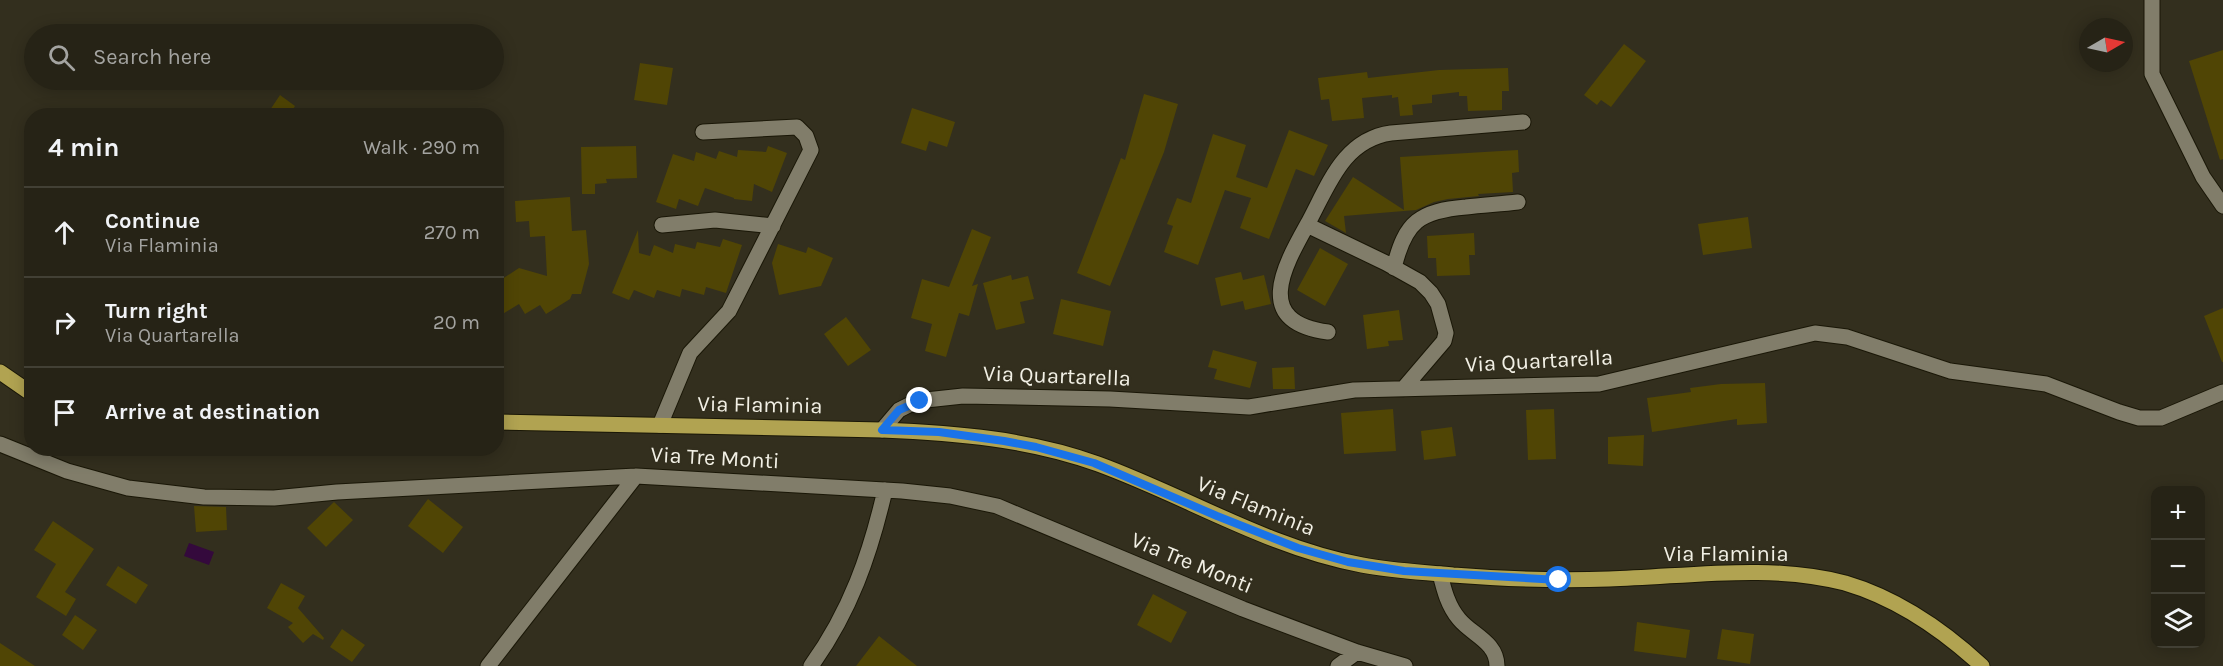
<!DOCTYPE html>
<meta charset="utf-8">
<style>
body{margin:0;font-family:Karla,sans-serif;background:#322f23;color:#f1f3f6}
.controls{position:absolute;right:18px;bottom:18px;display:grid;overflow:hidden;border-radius:12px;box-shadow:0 3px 15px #0003}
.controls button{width:54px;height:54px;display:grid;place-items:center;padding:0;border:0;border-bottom:2px solid #424035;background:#262316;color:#f1f3f6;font:30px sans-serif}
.compass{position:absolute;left:2079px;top:18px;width:54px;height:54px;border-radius:50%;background:#262316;box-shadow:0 3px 15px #0003;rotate:81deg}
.stop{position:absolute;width:18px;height:18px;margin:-14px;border:4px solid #1a73e8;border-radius:50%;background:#fff}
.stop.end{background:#1a73e8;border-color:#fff;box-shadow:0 2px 6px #0008}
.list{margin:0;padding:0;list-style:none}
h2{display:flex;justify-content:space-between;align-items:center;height:78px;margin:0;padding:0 24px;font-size:26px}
h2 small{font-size:20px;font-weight:400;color:#a4a4a1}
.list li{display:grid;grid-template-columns:39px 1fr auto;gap:18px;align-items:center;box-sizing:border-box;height:90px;padding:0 24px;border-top:2px solid #424035}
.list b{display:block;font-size:22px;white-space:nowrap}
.list p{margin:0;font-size:20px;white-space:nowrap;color:#a4a4a1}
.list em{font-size:20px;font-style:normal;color:#a4a4a1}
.icon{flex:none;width:33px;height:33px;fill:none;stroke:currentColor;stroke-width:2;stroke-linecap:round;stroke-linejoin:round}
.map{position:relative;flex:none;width:2223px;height:666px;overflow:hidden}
.search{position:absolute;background:#262316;box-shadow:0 3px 15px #0003;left:24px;top:24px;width:480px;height:66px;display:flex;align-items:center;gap:15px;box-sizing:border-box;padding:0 21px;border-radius:33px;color:#a4a4a1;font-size:22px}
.panel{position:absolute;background:#262316;box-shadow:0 3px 15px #0003;left:24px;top:108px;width:480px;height:348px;border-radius:24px}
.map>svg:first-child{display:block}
.water{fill:#34093c}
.building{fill:#504505}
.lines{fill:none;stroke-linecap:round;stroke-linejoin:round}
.street-casing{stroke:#1a1707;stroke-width:17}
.primary-casing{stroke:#1a1707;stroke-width:17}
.street{stroke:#817d6a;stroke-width:15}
.primary{stroke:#b1a351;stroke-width:15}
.route{stroke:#1a73e8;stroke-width:8}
.labels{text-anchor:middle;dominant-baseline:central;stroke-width:4.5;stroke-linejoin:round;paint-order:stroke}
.street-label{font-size:22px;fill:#f2f0e5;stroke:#332f1e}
</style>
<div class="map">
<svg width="2223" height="666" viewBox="0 0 2223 666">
<rect width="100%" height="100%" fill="#332f1e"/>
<path class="water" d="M 189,543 L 214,552 L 209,565 L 184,556 Z"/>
<path class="building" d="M 1624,44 L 1646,61 L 1611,107 L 1601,100 L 1597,105 L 1584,95 Z
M 2223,50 L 2223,159 L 2220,160 L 2189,61 Z
M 640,63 L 673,68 L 667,105 L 634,100 Z
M 1508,68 L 1509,91 L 1502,91 L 1502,110 L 1468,111 L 1467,96 L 1459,96 L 1459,92 L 1432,95 L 1432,103 L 1412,105 L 1413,115 L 1400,116 L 1398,97 L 1392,98 L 1392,95 L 1362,98 L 1364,118 L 1332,121 L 1329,99 L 1321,100 L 1318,78 L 1367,72 L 1368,78 L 1439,70 Z
M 1144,94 L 1178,104 L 1164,152 L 1110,286 L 1077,273 L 1121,158 L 1125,160 Z
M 280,95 L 295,106 L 289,116 L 266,116 Z
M 912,108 L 955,122 L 947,147 L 929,141 L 926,151 L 901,143 Z
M 1289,130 L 1328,145 L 1314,176 L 1296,169 L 1269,239 L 1240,228 L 1251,198 L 1225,190 L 1198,265 L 1164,252 L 1173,226 L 1167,224 L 1177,198 L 1191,203 L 1213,134 L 1246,145 L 1236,177 L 1267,188 Z
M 636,146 L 637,178 L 606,179 L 607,183 L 595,184 L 595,194 L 582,194 L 581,147 Z
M 768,146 L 787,153 L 772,192 L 754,184 L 752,201 L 734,199 L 734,198 L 705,188 L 698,206 L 679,199 L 676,209 L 656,202 L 673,154 L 694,161 L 696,152 L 716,159 L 719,151 L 737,157 L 738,150 L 766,152 Z
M 1518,150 L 1519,172 L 1512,173 L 1513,192 L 1478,194 L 1479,196 L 1448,199 L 1434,202 L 1416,210 L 1344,216 L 1346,233 L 1325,221 L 1353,177 L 1404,210 L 1400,157 Z
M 570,197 L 572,231 L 586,230 L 589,264 L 581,294 L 572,294 L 570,299 L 546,314 L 540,305 L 525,314 L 519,304 L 501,315 L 496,307 L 496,283 L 519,268 L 547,276 L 545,236 L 530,237 L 529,221 L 516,222 L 515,201 Z
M 1748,217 L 1752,248 L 1703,255 L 1698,224 Z
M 972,229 L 991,237 L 972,286 L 978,284 L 969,316 L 959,313 L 946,357 L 925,351 L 932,324 L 911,318 L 922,279 L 949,287 Z
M 638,230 L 639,253 L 650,256 L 654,245 L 673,253 L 675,244 L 695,249 L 697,242 L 720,247 L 723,239 L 742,245 L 726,293 L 706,287 L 704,295 L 682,289 L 680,297 L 657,290 L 654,298 L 634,290 L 629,300 L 612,293 Z
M 1474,233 L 1475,255 L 1469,255 L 1470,275 L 1437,276 L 1436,258 L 1428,258 L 1427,236 Z
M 778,244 L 806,253 L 808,247 L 833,258 L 821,286 L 779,295 L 772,263 Z
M 1320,248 L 1348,264 L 1325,306 L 1297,290 Z
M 1241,272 L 1243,280 L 1264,275 L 1271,304 L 1245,310 L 1243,301 L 1221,306 L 1215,278 Z
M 1011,275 L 1012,280 L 1028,276 L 1034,299 L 1020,302 L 1025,323 L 996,330 L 983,283 Z
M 1061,299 L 1111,311 L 1103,346 L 1053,334 Z
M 2223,308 L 2223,362 L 2222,362 L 2204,316 Z
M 1399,310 L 1403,340 L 1388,341 L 1389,346 L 1367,349 L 1363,315 Z
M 846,317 L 871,350 L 848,366 L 824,334 Z
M 1213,350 L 1257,362 L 1250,388 L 1214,379 L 1217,369 L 1208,367 Z
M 1294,367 L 1295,389 L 1273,389 L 1272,368 Z
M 1765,383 L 1767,423 L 1737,425 L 1737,419 L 1652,432 L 1647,398 L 1691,392 L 1690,388 L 1721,384 Z
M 1393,409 L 1396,451 L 1344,454 L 1341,413 Z
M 1554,409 L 1556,459 L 1528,460 L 1526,410 Z
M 1452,427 L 1456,456 L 1424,460 L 1421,431 Z
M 1644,435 L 1643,466 L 1608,464 L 1608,437 Z
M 428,499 L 463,527 L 443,553 L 408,526 Z
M 334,502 L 353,520 L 326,547 L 307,528 Z
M 194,506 L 226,507 L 227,530 L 196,532 Z
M 53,521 L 94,549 L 65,592 L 76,599 L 66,616 L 36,597 L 56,564 L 34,550 Z
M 118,566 L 148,585 L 136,604 L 106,585 Z
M 281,583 L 305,596 L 298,608 L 324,638 L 323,640 L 313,634 L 303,643 L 288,627 L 293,623 L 267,608 Z
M 1153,594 L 1187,612 L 1171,643 L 1137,625 Z
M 75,615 L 97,630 L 83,650 L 62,635 Z
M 1637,622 L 1690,630 L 1686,658 L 1634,651 Z
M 342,629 L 365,645 L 352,662 L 330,647 Z
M 1722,629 L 1754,634 L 1750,664 L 1717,659 Z
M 879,636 L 917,666 L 856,666 Z
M 0,643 L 35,666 L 0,666 Z"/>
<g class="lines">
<g class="street-casing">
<path id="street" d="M 2152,0 L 2152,74 L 2203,177 L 2223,206
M 662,225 L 715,220 L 773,226
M 1307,225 C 1283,268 1253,322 1328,332
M 1394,268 C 1405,221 1420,211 1466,207 C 1483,205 1501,204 1518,202
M 1403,389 L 1444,341 L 1446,333 L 1438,304 L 1431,293 L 1420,282 L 1386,263 L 1307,225 C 1328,187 1342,140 1391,133 L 1523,122
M 660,425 L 690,353 L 729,311 L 811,150 L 806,136 L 797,127 L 703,132
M 882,430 L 899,410 L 909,405 L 926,400 L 963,396 L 1110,399 L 1249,407 L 1354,390 L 1599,384 L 1815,333 L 1847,337 L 1950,371 L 2046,384 L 2119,412 L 2139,418 L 2161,418 L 2223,392
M 0,444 L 67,471 L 128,488 L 204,497 L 274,498 L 337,492 L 636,476 L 902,491 L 950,496 L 997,506 L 1243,609 L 1357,652 L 1405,666
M 1440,574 C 1444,590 1448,606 1459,619 C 1472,635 1497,642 1497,666
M 488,666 L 636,476
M 811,666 C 850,612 870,555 885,490
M 1338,666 L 1357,652"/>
</g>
<g class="primary-casing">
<path id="primary" d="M 0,372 L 32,394
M 496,422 L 882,430 C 955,433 1030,439 1098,464 C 1186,496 1269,548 1362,565 C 1392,571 1423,572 1453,575 C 1505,579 1557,581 1609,579 C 1686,577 1768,563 1845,583 C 1896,598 1943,630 1982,666"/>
</g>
<use href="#street" class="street"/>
<use href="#primary" class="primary"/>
</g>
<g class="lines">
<path class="route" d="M 920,401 L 899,410 L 882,430 L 939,432 L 1004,441 L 1036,447 L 1094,463 L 1217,516 L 1298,548 L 1348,562 L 1404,571 L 1559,580"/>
</g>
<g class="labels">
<g class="street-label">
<text transform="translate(1539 361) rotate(-3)">Via Quartarella</text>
<text transform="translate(1057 376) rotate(2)">Via Quartarella</text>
<text transform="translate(760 405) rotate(1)">Via Flaminia</text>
<text transform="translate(715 458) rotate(3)">Via Tre Monti</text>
<text transform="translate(1256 506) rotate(22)">Via Flaminia</text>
<text x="1726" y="554">Via Flaminia</text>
<text transform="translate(1192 563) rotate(22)">Via Tre Monti</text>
</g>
</g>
</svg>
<div class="controls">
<button>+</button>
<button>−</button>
<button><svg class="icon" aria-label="layers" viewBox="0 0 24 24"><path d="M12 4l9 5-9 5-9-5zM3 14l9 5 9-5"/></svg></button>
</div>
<svg class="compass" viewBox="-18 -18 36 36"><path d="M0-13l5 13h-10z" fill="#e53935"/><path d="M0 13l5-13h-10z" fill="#a4a4a1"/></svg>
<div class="stop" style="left:1559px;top:580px"></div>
<div class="stop end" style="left:920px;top:401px"></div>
<div class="search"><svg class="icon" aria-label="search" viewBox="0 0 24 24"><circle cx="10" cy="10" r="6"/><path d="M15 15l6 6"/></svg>Search here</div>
<section class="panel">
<h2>4 min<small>Walk · 290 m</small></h2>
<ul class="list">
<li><svg class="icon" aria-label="ahead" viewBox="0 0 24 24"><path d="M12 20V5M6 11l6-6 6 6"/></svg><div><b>Continue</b><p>Via Flaminia</p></div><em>270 m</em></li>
<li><svg class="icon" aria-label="right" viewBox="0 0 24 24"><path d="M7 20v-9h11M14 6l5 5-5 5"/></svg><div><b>Turn right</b><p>Via Quartarella</p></div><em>20 m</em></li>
<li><svg class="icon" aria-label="arrive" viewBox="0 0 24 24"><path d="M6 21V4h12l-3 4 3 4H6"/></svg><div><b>Arrive at destination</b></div></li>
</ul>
</section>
</div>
